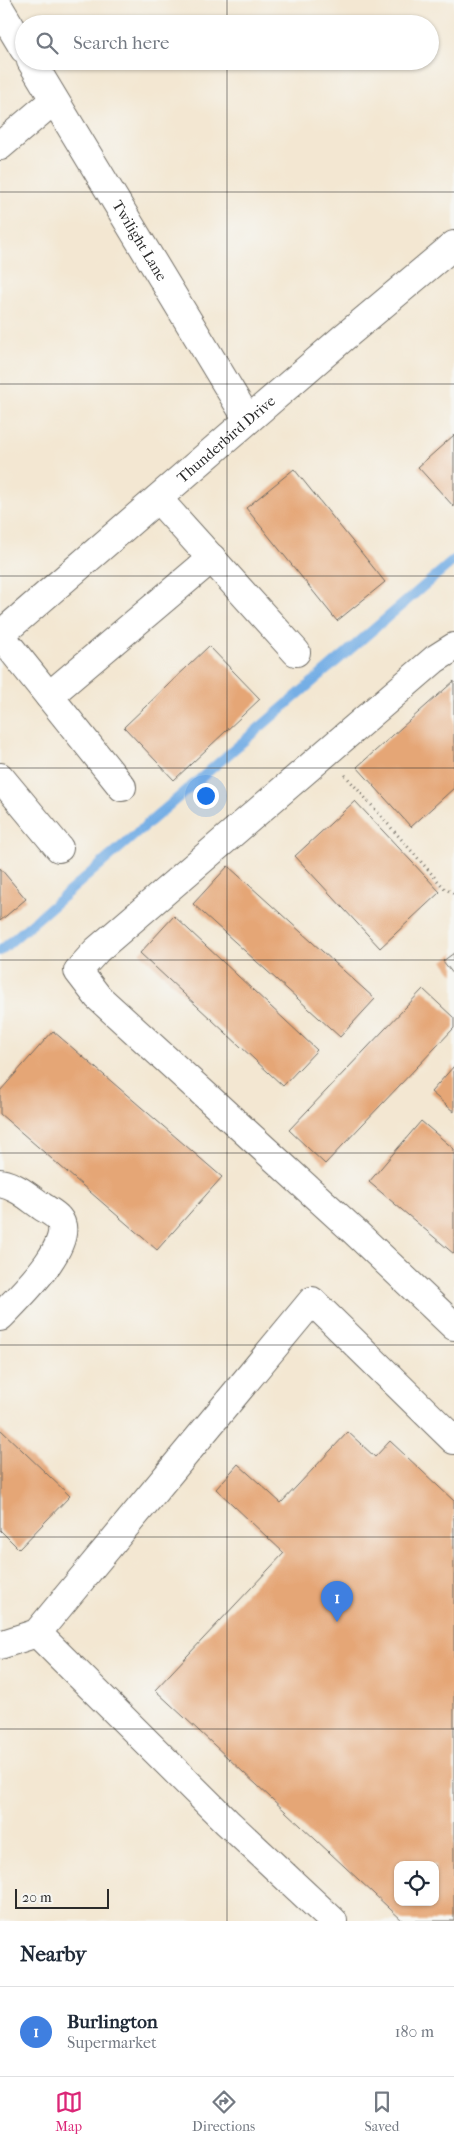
<!DOCTYPE html>
<style>
body{margin:0;font-family:"IM FELL French Canon",serif;background:#f6f6f7;color:#1f2937}
.controls{position:absolute;right:15px;bottom:15px;display:grid;overflow:hidden;border-radius:10px;box-shadow:0 1px 4px #0004}
.controls button{width:45px;height:45px;display:grid;place-items:center;padding:0;border:0;border-bottom:1px solid #e0e1e3;background:#fff;color:#1f2937;font:25px sans-serif}
.scale{position:absolute;left:15px;bottom:12px;width:94px;box-sizing:border-box;padding-left:5px;border:2px solid #2b2b2b;border-top:0;font-size:14px;line-height:18px;white-space:nowrap;color:#2b2b2b;-webkit-text-stroke:4px #f6f6f2;paint-order:stroke}
.you{position:absolute;left:205px;top:795px;width:18px;height:18px;margin:-12px;border:4px solid #fff;border-radius:50%;background:#1a73e8;box-shadow:0 0 0 8px #1a73e833}
.badge{display:grid;place-items:center;width:32px;height:32px;border-radius:50%;background:#db2777;color:#fff;font-size:16px;font-weight:700}
.pin{position:absolute;translate:-50% -41px;filter:drop-shadow(0 1px 2px #0008)}
.pin::after{content:'';position:absolute;top:26px;width:18px;height:15px;background:inherit;clip-path:polygon(0 0,100% 0,50% 100%)}
.list{margin:0;padding:0;list-style:none}
h2{display:flex;justify-content:space-between;align-items:center;height:65px;margin:0;padding:0 20px;font-size:21px}
h2 small{font-size:16px;font-weight:400;color:#747a83}
.list li{display:grid;grid-template-columns:32px 1fr auto;gap:15px;align-items:center;box-sizing:border-box;height:90px;padding:0 20px;border-top:1px solid #e0e1e3}
.list b{display:block;font-size:19px;white-space:nowrap}
.list p{margin:0;font-size:16px;white-space:nowrap;color:#747a83}
.list em{font-size:16px;font-style:normal;color:#747a83}
.icon{flex:none;width:28px;height:28px;fill:none;stroke:currentColor;stroke-width:2;stroke-linecap:round;stroke-linejoin:round}
.map{position:relative;flex:none;width:454px;height:1921px;overflow:hidden}
.search{position:absolute;background:#fff;box-shadow:0 1px 4px #0004;left:15px;right:15px;top:15px;height:55px;display:flex;align-items:center;gap:12px;box-sizing:border-box;padding:0 18px;border-radius:28px;color:#747a83;font-size:19px}
.sheet{height:155px;background:#fff}
nav{display:flex;justify-content:space-around;align-items:center;box-sizing:border-box;height:70px;border-top:1px solid #e0e1e3;background:#fff;font-size:14px;color:#747a83}
nav a{display:grid;justify-items:center;gap:2px}
nav .on{color:#db2777}
.map>svg:first-child{display:block}
.lines{fill:none;stroke-linecap:round;stroke-linejoin:round}
.stream{stroke:#74aee5;stroke-width:10}
.building{fill:#e5a676;fill-rule:evenodd}
.minor-casing{stroke:#716d65;stroke-width:30}
.path{stroke:#716d65;stroke-width:3;stroke-dasharray:1 4;stroke-linecap:butt}
.minor{stroke:#fff;stroke-width:28}
.grid{fill:none;stroke:#2b2b2b;stroke-width:1;stroke-opacity:0.55}
.labels{text-anchor:middle;dominant-baseline:central;stroke-width:4;stroke-linejoin:round;paint-order:stroke}
.street-label{font-size:15px;fill:#2b2b2b;stroke:#f6f6f2}
</style>
<div class="map">
<svg width="454" height="1921" viewBox="0 0 454 1921">
<rect width="100%" height="100%" fill="#f6f6f2"/>
<filter id="ink" filterUnits="userSpaceOnUse"><feTurbulence type="fractalNoise" baseFrequency=".02" numOctaves="2"/><feDisplacementMap in="SourceGraphic" scale="10" xChannelSelector="R" yChannelSelector="G"/><feConvolveMatrix kernelMatrix="1 2 1 2 8 2 1 2 1" color-interpolation-filters="sRGB"/></filter>
<filter id="wash" filterUnits="userSpaceOnUse"><feTurbulence type="fractalNoise" baseFrequency=".0096" numOctaves="4" result="noise"/><feDisplacementMap in="SourceGraphic" scale="20" xChannelSelector="R" yChannelSelector="G"/><feGaussianBlur stdDeviation="1.12" result="paint"/><feColorMatrix in="noise" values="0 0 0 0 0 0 0 0 0 0 0 0 0 0 0 0 0 1.4 0 .05"/><feComposite in="paint" operator="in"/></filter>
<g filter="url(#wash)">
<rect width="100%" height="100%" fill="#f3e7d2"/>
<g class="lines">
<path class="stream" d="M 0,951 L 454,560"/>
</g>
<g id="blocks">
<path class="building" d="M 454,435 L 454,507 L 418,467 Z
M 294,469 L 385,582 L 337,621 L 246,508 Z
M 209,646 L 260,699 L 174,780 L 124,727 Z
M 454,681 L 454,788 L 411,827 L 357,767 Z
M 355,801 L 440,892 L 380,948 L 295,856 Z
M 228,866 L 375,999 L 340,1037 L 193,904 Z
M 0,868 L 26,899 L 0,921 Z
M 174,916 L 317,1050 L 283,1086 L 140,953 Z
M 454,953 L 454,975 L 443,961 Z
M 423,989 L 454,1018 L 454,1028 L 325,1164 L 289,1130 Z
M 53,1031 L 222,1177 L 157,1250 L 0,1114 L 0,1091 Z
M 454,1066 L 454,1112 L 431,1092 Z
M 421,1121 L 454,1149 L 454,1254 L 369,1182 Z
M 0,1429 L 70,1496 L 19,1549 L 0,1530 Z
M 348,1432 L 375,1457 L 390,1441 L 454,1501 L 454,1921 L 403,1921 L 155,1690 L 284,1553 L 216,1489 L 238,1464 L 281,1503 ZM 398,1865 L 435,1865 L 435,1902 L 398,1902 Z"/>
</g>
</g>
<g filter="url(#ink)">
<use href="#blocks" fill-opacity="0" stroke="#716d65" stroke-width="1"/>
<g class="lines">
<g class="minor-casing">
<g id="minor">
<path d="M 0,9 L 24,49"/>
<path id="s1" d="M 31,61 L 248,420"/>
<path d="M 0,146 L 54,100"/>
<path d="M 158,499 L 296,652"/>
<path d="M 454,647 L 435,659 L 97,950 L 78,971 L 98,997 L 354,1231 L 454,1326"/>
<path d="M 49,696 L 212,558"/>
<path d="M 0,777 L 59,848"/>
<path id="s2" d="M 122,787 L 0,635 L 343,338 L 454,245"/>
<path d="M 0,1183 C 16,1186 26,1195 40,1205 C 45,1209 54,1213 58,1218 C 79,1242 16,1300 0,1317"/>
<path d="M 37,1633 L 227,1822 L 333,1921"/>
<path d="M 0,1645 L 37,1633 L 312,1301 L 454,1440"/>
</g>
</g>
<path class="path" d="M 345,775 L 444,888 L 454,894"/>
<use href="#minor" class="minor"/>
</g>
</g>
<path class="grid" d="M 227,0 L 227,24M 227,61 L 227,1921M 0,192 L 454,192M 0,384 L 454,384M 0,576 L 454,576M 0,768 L 454,768M 0,960 L 454,960M 0,1153 L 454,1153M 0,1345 L 454,1345M 0,1537 L 454,1537M 0,1729 L 454,1729"/>
<g class="labels">
<g class="street-label">
<text stroke="none"><textPath href="#s1" startOffset="210">Twilight Lane</textPath></text>
<text stroke="none"><textPath href="#s2" startOffset="494">Thunderbird Drive</textPath></text>
</g>
</g>
</svg>
<div class="controls">
<button><svg class="icon" aria-label="locate" viewBox="0 0 24 24"><circle cx="12" cy="12" r="6"/><path d="M12 2v4M12 18v4M2 12h4M18 12h4"/></svg></button>
</div>
<div class="scale">20 m</div>
<div class="you"></div>
<div class="pin badge" style="left:337px;top:1622px;background:#3f7fe0">1</div>
<div class="search"><svg class="icon" aria-label="search" viewBox="0 0 24 24"><circle cx="10" cy="10" r="6"/><path d="M15 15l6 6"/></svg>Search here</div>
</div>
<section class="sheet">
<h2>Nearby<small></small></h2>
<ul class="list">
<li><span class="badge" style="background:#3f7fe0">1</span><div><b>Burlington</b><p>Supermarket</p></div><em>180 m</em></li>
</ul>
</section>
<nav>
<a class="on"><svg class="icon" aria-label="map" viewBox="0 0 24 24"><path d="M3 6l6-2 6 2 6-2v14l-6 2-6-2-6 2zM9 4v14M15 6v14"/></svg>Map</a>
<a><svg class="icon" aria-label="directions" viewBox="0 0 24 24"><path d="M12 3l9 9-9 9-9-9zM9 14v-3h6M13 9l2 2-2 2"/></svg>Directions</a>
<a><svg class="icon" aria-label="saved" viewBox="0 0 24 24"><path d="M7 4h10v16l-5-4-5 4z"/></svg>Saved</a>
</nav>
